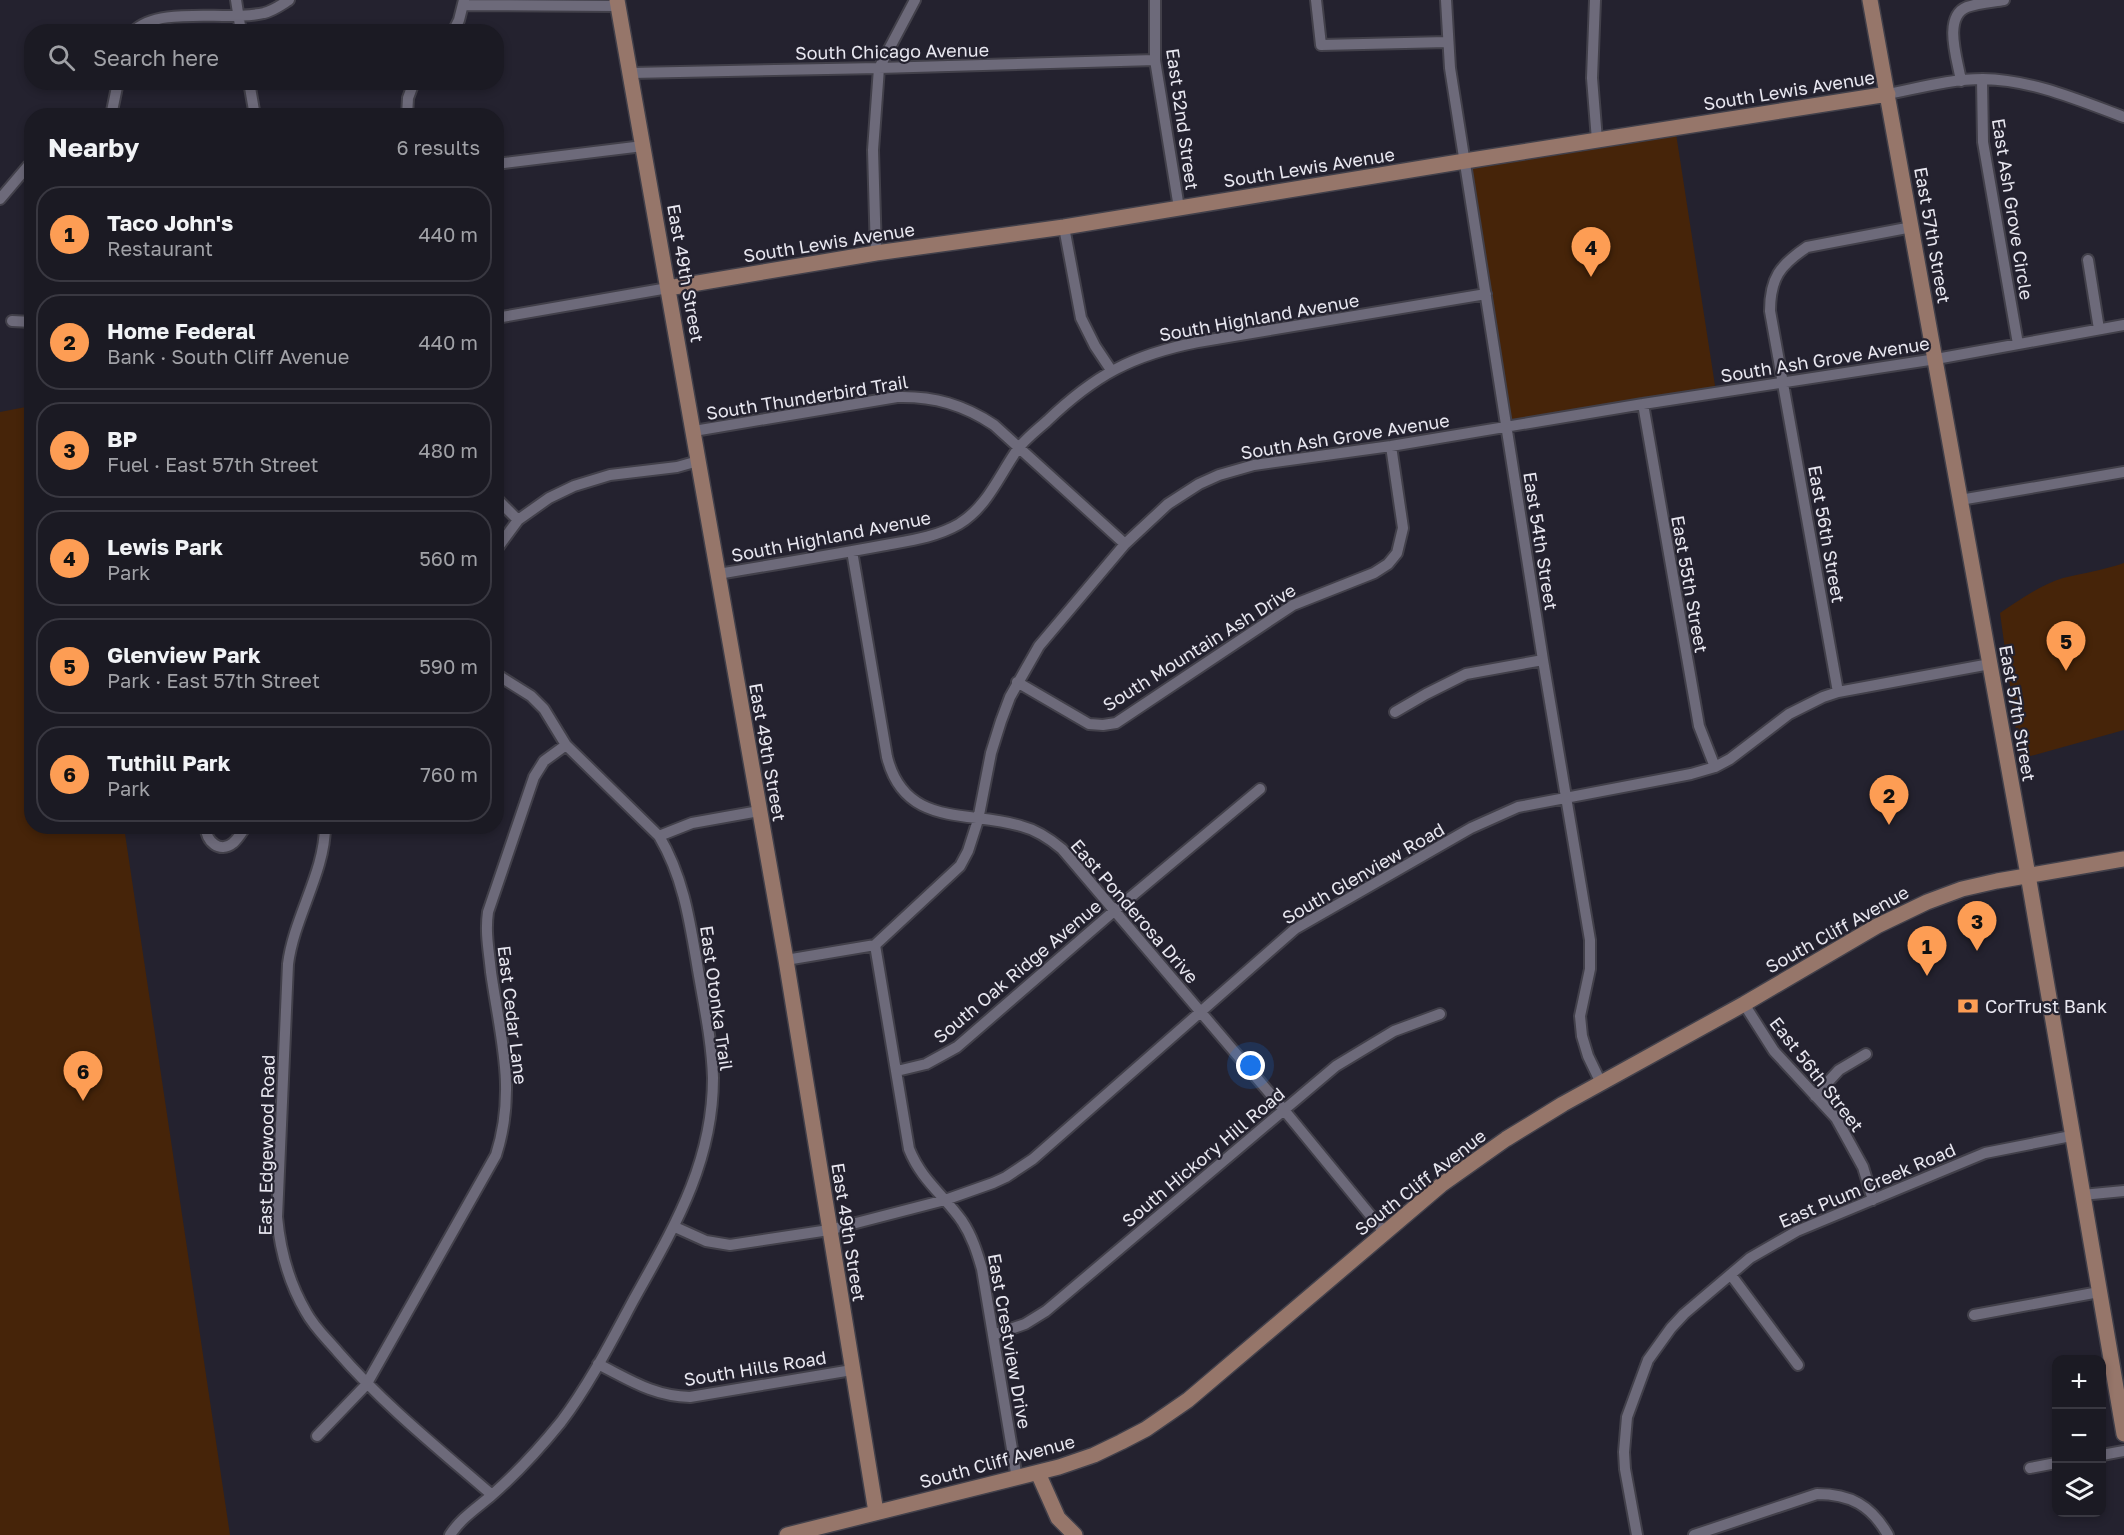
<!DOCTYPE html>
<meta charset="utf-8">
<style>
body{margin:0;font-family:"Golos Text",sans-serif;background:#282730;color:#f1f3f6}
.controls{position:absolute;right:18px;bottom:18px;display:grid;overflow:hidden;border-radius:12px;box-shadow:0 3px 9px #0003}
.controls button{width:54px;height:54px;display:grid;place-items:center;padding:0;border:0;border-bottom:2px solid #393841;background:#1b1a23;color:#f1f3f6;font:30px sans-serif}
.you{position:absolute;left:1251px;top:1066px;width:21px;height:21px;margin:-15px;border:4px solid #fff;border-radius:50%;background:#1a73e8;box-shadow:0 0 0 9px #1a73e833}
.badge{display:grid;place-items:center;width:39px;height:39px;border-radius:50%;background:#fd9d54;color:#111;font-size:20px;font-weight:700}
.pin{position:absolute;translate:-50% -50px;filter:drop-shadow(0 2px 3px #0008)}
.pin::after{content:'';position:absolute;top:32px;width:21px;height:18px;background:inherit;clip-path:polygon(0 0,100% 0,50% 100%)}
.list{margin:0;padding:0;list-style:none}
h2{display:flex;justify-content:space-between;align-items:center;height:78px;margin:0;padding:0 24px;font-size:26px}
h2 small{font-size:20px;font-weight:400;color:#a0a1a6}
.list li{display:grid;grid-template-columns:39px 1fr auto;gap:18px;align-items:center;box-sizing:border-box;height:96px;margin:0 12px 12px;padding:0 12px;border:2px solid #393841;border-radius:24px}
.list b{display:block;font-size:22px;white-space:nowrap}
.list p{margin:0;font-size:20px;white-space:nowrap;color:#a0a1a6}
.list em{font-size:20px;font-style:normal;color:#a0a1a6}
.icon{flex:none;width:33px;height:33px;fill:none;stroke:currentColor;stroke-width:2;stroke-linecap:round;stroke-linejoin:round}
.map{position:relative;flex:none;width:2124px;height:1535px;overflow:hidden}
.search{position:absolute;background:#1b1a23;box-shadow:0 3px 9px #0003;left:24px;top:24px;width:480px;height:66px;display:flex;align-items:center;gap:15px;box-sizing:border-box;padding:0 21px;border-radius:24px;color:#a0a1a6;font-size:22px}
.panel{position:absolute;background:#1b1a23;box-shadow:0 3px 9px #0003;left:24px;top:108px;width:480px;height:726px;border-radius:24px}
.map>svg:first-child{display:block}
.green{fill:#462409}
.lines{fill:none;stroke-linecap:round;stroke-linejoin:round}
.street-casing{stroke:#42404a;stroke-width:14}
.secondary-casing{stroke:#42404a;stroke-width:18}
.street{stroke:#6d6a7a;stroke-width:10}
.secondary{stroke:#96766a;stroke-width:15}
.labels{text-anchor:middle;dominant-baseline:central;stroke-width:4.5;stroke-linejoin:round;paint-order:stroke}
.street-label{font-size:18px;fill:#e8e7f0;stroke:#24222f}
.poi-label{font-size:18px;fill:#e8e7f0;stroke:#24222f;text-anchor:start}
</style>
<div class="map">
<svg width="2124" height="1535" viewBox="0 0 2124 1535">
<rect width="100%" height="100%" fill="#24222f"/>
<path class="green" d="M 1675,127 L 1716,392 L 1507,427 L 1465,161 Z
M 31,406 L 32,826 L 124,827 L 230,1535 L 0,1535 L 0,412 Z
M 2124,563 L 2124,730 L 2020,759 L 2000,613 C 2020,600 2040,585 2063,578 C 2084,573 2104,570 2124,563 Z"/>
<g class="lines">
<g class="street-casing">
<path id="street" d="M 236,0 L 241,32
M 1155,0 L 1155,60 L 1179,208
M 1316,0 L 1321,45 L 1447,42
M 1446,0 L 1450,68 L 1543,660 L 1590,940 L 1590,969 L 1580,1016 L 1582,1036 L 1588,1056 L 1601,1083
M 1595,0 L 1592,78 L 1597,140
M 464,5 L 618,6
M 133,32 C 158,5 228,22 264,13 C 273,11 281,5 289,0
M 453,32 L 459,20 L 464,0
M 631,73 L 879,68 L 1155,60
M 1982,79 L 1983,142 L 2018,344
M 1961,81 C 1958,61 1942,17 1967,7 C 1978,3 1992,2 2004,0
M 249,82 L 255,116
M 1888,94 C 1919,88 1951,79 1983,79 C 2033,80 2078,100 2124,117
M 111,116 L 118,82
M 407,116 L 408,98 L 414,82
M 496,164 L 643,146
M 0,199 L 28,166 L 32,166
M 1064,227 L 1081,318 L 1095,346 L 1111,370
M 876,253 L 873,150 L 879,68 L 915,0
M 2088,260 L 2099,329
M 496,318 L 668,288
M 12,321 L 32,322
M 1643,404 L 1699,726 L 1715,767
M 694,431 L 897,397 C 934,396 964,405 994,425 L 1125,544
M 496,498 L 518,520
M 1960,500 L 2124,472
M 496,550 L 518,520 L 549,498 L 574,486 L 610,475 L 677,467 L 698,461
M 852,551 L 887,757 C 905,828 968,810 1021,826 C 1037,830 1050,839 1062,849 L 1284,1110 L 1385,1233
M 718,574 C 772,565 826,556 880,546 C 906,541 935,538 959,524 C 987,507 999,476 1017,450 C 1025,439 1037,430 1047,421 C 1095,375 1132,355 1198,342 L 1486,294
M 1017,682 L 1089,724 L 1103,725 L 1116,723 L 1293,605 L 1374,573 L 1388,564 L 1397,553 L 1403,528 L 1391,446
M 1838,692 L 1770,311 C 1770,278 1780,265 1807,247 L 1912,227
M 1395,712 L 1426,694 L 1466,674 L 1543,660
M 206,826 C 205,841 220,854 233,843 C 238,839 242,832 246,826
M 325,826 C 325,872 294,917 288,964 L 277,1217 C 280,1250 289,1283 306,1312 C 314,1327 327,1339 338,1352 C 384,1405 439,1449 492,1495
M 659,836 L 692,823 L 759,811
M 875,945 L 909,1149 C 922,1181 943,1194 962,1221 C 972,1236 977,1252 982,1269 L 1017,1479
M 786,960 L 875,945 L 960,866 L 968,851 L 978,820 L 991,753 L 1001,721 L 1010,697 L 1039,646 L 1125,544 L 1168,504 L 1199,484 L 1219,475 L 1254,465 L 1391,446 L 1643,404 L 1936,359 L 2124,325
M 1744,1004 L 1774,1051 L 1836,1118 L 1863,1167 L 1873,1200
M 897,1071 L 926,1064 L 957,1047 L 1114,911 L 1260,789
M 1815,1096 L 1839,1070 L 1866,1054
M 2082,1195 L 2124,1191
M 675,1227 L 706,1241 L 730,1245 L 829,1230 L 945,1200 L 993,1183 L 1006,1177 L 1033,1159 L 1295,929 L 1471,828 L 1518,807 L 1691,774 L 1715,767 L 1730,759 L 1789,714 L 1823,697 L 1838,692 L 1990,664
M 1731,1275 L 1798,1365
M 1974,1315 L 2099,1292
M 993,1335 L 1025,1324 L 1046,1311 L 1336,1066 L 1394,1031 L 1440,1014
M 598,1364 C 630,1380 653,1396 690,1397 L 852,1370
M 317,1436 L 366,1385 L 496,1155 C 517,1090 500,1036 491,972 C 489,951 485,933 488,912 L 534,777 L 544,761 L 566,745
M 2102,1455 L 2124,1451
M 2030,1468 L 2056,1463
M 450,1535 C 461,1518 477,1508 492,1495 C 517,1473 540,1448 561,1422 C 589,1385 611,1342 633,1301 C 673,1229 713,1164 713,1078 C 712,1042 704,1005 698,970 C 690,923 684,878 659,836 L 566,745 L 544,709 L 531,696 L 496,674
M 1637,1535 L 1625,1469 L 1624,1452 L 1627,1417 L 1648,1360 L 1671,1328 L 1684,1314 L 1750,1258 L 1797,1231 L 1985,1153 L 2071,1136
M 1694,1535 L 1817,1494 C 1850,1494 1871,1505 1888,1535"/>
</g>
<g class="secondary-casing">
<path id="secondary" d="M 617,0 L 786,960 L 876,1512
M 1870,0 L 2028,875 L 2124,1434
M 668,288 L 876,253 L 1064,227 L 1465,161 L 1888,94
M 1038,1473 L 1058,1518 L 1075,1535
M 787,1535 L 1059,1467 L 1094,1455 L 1121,1442 L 1146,1429 L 1188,1400 L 1441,1185 L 1506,1139 L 1563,1104 L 1744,1004 L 1877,926 L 1927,902 L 1962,889 L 1997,881 L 2124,859"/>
</g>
<use href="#street" class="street"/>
<use href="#secondary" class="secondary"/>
</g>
<defs>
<g id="bank-bare" transform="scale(1.62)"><path d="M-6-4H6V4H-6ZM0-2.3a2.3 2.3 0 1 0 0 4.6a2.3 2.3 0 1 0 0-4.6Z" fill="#fd9d54" stroke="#24222f" stroke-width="2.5" paint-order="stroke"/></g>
</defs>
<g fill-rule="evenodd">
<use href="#bank-bare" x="1968" y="1006"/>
</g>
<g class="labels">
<g class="street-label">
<text transform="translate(892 51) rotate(-1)">South Chicago Avenue</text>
<text transform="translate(1789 90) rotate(-9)">South Lewis Avenue</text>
<text transform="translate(1183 119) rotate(82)">East 52nd Street</text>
<text transform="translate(1309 167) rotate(-9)">South Lewis Avenue</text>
<text transform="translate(2013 209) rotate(81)">East Ash Grove Circle</text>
<text transform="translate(1933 235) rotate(80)">East 57th Street</text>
<text transform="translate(829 242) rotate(-9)">South Lewis Avenue</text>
<text transform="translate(686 273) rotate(80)">East 49th Street</text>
<text transform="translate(1259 317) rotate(-10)">South Highland Avenue</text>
<text transform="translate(1825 359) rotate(-9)">South Ash Grove Avenue</text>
<text transform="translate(807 397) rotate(-9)">South Thunderbird Trail</text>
<text transform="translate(1345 436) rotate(-9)">South Ash Grove Avenue</text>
<text transform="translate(1827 534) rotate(80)">East 56th Street</text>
<text transform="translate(831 536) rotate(-11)">South Highland Avenue</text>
<text transform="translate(1541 541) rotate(81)">East 54th Street</text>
<text transform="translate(1690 584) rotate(80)">East 55th Street</text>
<text transform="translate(1199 647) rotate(-32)">South Mountain Ash Drive</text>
<text transform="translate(2018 713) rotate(80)">East 57th Street</text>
<text transform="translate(768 752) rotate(80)">East 49th Street</text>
<text transform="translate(1363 873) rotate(-30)">South Glenview Road</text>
<text transform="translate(1135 911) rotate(49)">East Ponderosa Drive</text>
<text transform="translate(1837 929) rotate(-29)">South Cliff Avenue</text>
<text transform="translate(1017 971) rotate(-40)">South Oak Ridge Avenue</text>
<text transform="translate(717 998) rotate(82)">East Otonka Trail</text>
<text transform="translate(513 1015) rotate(83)">East Cedar Lane</text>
<text transform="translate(1817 1074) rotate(52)">East 56th Street</text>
<text transform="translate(266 1145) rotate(-89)">East Edgewood Road</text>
<text transform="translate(1203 1157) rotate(-40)">South Hickory Hill Road</text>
<text transform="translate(1420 1182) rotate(-38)">South Cliff Avenue</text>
<text transform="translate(1867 1185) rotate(-23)">East Plum Creek Road</text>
<text transform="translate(849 1232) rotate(81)">East 49th Street</text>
<text transform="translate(1010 1341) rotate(80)">East Crestview Drive</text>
<text transform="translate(755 1368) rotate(-9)">South Hills Road</text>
<text transform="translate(997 1461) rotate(-15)">South Cliff Avenue</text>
</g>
<g class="poi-label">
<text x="1985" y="1006">CorTrust Bank</text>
</g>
</g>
</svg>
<div class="controls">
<button>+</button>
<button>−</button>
<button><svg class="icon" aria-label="layers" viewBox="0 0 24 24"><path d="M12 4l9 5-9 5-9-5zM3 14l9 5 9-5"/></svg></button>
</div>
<div class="you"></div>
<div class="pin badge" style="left:1927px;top:976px">1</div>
<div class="pin badge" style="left:1889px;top:825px">2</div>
<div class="pin badge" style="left:1977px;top:951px">3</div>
<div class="pin badge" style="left:1591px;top:277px">4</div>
<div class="pin badge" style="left:2066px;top:671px">5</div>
<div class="pin badge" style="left:83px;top:1101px">6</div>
<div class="search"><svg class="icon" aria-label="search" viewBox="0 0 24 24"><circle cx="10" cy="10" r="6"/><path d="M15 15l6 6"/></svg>Search here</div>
<section class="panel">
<h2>Nearby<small>6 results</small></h2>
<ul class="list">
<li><span class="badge">1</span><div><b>Taco John's</b><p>Restaurant</p></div><em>440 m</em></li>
<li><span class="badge">2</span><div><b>Home Federal</b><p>Bank · South Cliff Avenue</p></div><em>440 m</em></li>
<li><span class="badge">3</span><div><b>BP</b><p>Fuel · East 57th Street</p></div><em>480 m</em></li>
<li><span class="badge">4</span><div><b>Lewis Park</b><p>Park</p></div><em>560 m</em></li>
<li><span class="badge">5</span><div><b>Glenview Park</b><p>Park · East 57th Street</p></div><em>590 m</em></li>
<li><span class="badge">6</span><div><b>Tuthill Park</b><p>Park</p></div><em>760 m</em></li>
</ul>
</section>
</div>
